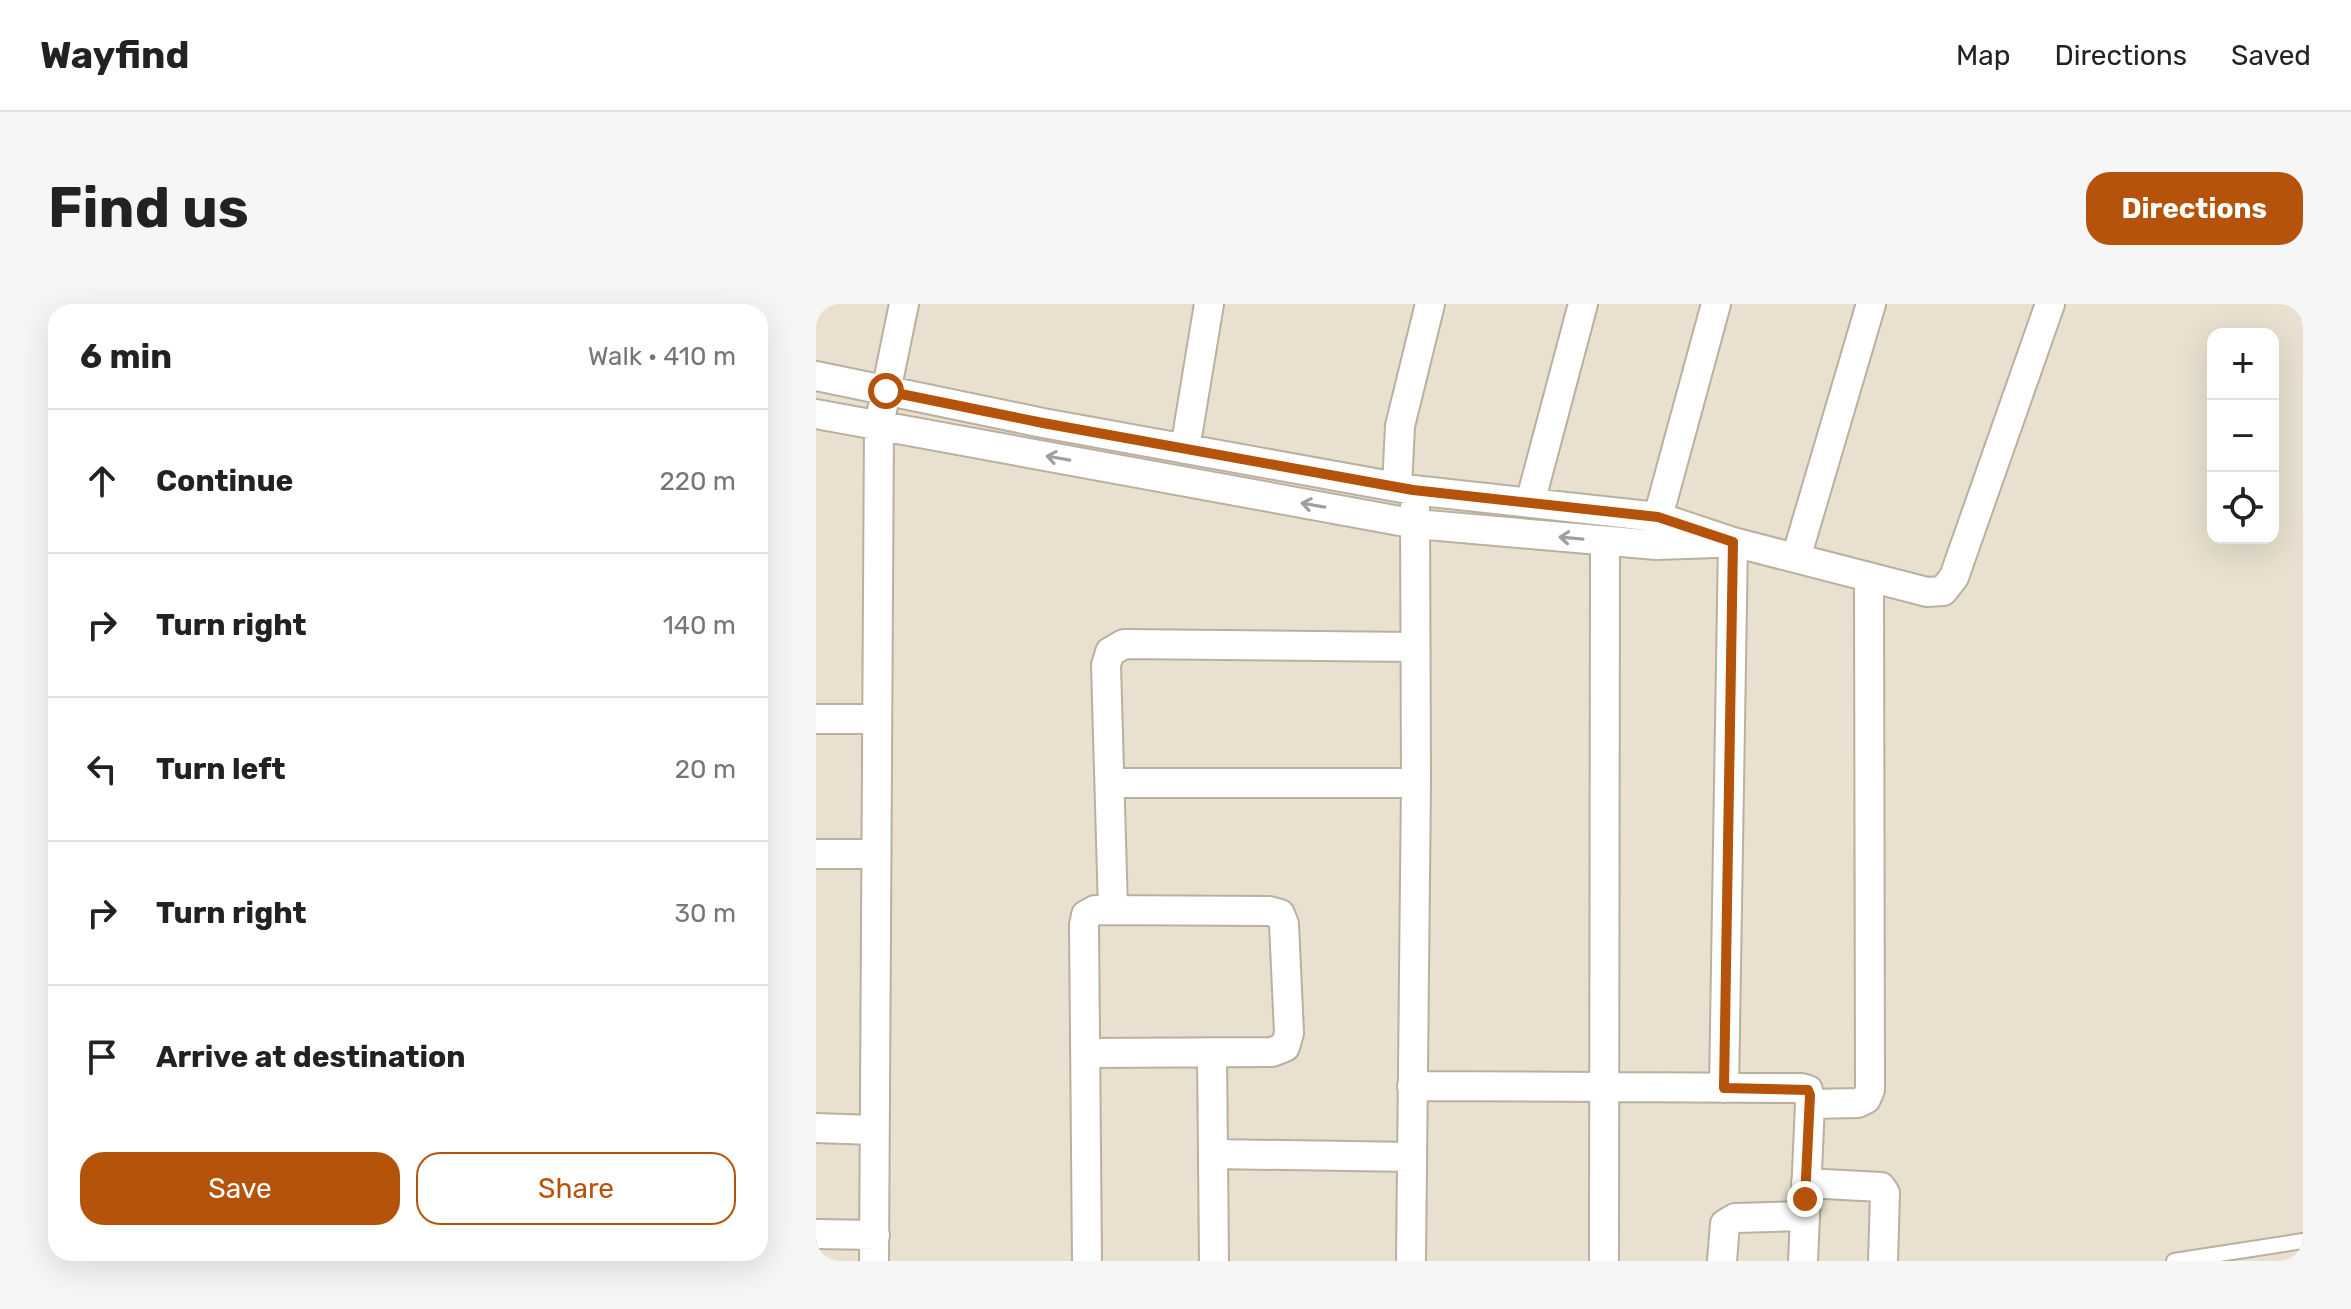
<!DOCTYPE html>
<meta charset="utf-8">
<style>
body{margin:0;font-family:Rubik,sans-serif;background:#f6f6f6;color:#222}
.controls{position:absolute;right:24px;top:24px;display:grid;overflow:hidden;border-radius:16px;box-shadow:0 8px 32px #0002}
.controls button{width:72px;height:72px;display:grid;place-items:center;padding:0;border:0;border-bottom:2px solid #e0e0e0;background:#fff;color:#222;font:40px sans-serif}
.stop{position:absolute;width:24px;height:24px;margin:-18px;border:6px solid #b45309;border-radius:50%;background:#fff}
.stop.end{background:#b45309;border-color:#fff;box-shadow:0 2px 8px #0008}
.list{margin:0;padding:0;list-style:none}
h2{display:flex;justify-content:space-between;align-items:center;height:104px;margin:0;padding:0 32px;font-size:34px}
h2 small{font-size:26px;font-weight:400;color:#767676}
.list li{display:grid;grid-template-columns:52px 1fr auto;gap:24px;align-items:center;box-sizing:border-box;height:144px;padding:0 32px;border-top:2px solid #e0e0e0}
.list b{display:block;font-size:30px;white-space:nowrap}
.list em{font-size:26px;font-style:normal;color:#767676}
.actions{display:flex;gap:16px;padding:24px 32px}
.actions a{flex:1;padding:18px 0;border:2px solid #b45309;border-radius:24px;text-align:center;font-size:28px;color:#b45309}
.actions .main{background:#b45309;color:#fff}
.icon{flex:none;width:44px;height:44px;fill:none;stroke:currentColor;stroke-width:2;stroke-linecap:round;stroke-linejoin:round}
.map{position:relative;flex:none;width:1487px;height:957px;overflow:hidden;border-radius:24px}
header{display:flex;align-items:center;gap:48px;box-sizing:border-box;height:112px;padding:0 40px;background:#fff;border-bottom:2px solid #e0e0e0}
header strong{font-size:38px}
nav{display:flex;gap:44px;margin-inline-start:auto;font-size:28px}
.intro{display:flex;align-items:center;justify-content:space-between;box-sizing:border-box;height:192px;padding:0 48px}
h1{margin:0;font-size:56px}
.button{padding:20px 36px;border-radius:24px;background:#b45309;color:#fff;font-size:28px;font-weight:700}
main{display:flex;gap:48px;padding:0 48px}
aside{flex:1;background:#fff;border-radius:24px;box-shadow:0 8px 32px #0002}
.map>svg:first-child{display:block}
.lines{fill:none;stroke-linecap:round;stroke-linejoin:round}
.service-casing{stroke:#b9b0a0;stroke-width:18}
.minor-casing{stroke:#b9b0a0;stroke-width:32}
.service{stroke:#fff;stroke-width:14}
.minor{stroke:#fff;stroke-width:28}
.oneway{stroke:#a09f9c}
.route{stroke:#b45309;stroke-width:10}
</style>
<header>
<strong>Wayfind</strong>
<nav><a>Map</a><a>Directions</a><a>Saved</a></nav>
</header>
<div class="intro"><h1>Find us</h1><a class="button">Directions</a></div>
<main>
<aside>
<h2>6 min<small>Walk · 410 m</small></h2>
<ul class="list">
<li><svg class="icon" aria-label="ahead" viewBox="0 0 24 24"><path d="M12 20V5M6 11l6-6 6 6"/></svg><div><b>Continue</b></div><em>220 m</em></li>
<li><svg class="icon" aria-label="right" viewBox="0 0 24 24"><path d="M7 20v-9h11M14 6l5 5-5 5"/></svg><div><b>Turn right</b></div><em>140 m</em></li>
<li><svg class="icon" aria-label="left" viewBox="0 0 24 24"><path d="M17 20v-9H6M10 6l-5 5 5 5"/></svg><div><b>Turn left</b></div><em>20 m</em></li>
<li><svg class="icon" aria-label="right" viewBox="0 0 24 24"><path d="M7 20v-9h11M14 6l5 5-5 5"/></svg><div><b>Turn right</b></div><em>30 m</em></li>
<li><svg class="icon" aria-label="arrive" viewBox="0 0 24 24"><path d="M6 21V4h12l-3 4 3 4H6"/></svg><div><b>Arrive at destination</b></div></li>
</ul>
<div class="actions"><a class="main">Save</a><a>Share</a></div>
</aside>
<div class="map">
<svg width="1487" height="957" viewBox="0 0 1487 957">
<rect width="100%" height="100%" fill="#e9e0cf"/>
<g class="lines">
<g class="service-casing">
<path id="service" d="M 1358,957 L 1487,937"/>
</g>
<g class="minor-casing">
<path id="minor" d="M 0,72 L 227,119 L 597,186 L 842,213 L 917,238 L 1111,288 L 1127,287 L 1138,273 L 1234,0
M 0,110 L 600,220 L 840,241 L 900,239
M 369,145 L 393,0
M 581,183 L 584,122 L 614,0
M 714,199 L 767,0
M 841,229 L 842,213 L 900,0
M 980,254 L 1055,0
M 0,415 L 61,415
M 294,479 L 600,479
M 0,550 L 60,550
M 297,606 L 290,361 L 294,348 L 308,340 L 599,343
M 396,749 L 398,957
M 596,782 L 985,784 L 992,786 L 994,800 L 987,957
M 908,784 L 917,238
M 994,800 L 1042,799 L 1050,795 L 1054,786 L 1053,273
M 0,824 L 58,826
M 397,850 L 596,853
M 990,879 L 1065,883 L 1069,889 L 1067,957
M 0,930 L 59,931
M 58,957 L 63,121 L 88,0
M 271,957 L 268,621 L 270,611 L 279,606 L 453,607 L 464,610 L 468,620 L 473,729 L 469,743 L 456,748 L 271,749
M 595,957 L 600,479 L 599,202
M 788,957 L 789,237
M 906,957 L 909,920 L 919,914 L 989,912"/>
</g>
<use href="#service" class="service"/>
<use href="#minor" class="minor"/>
</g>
<defs><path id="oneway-shaft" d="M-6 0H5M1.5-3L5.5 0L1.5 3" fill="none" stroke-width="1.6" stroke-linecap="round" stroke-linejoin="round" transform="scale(2)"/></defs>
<g class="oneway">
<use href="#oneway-shaft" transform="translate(242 154) rotate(-170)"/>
<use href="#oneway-shaft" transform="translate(497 201) rotate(-170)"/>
<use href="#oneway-shaft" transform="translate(755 234) rotate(-175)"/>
</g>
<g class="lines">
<path class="route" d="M 70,87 L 227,119 L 597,186 L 842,213 L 917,238 L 908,784 L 992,786 L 994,791 L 989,895"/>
</g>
</svg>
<div class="controls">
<button>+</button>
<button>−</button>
<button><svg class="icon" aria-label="locate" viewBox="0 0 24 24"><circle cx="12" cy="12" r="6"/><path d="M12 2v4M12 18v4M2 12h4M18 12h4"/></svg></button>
</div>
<div class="stop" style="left:70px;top:87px"></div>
<div class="stop end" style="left:989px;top:895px"></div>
</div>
</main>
